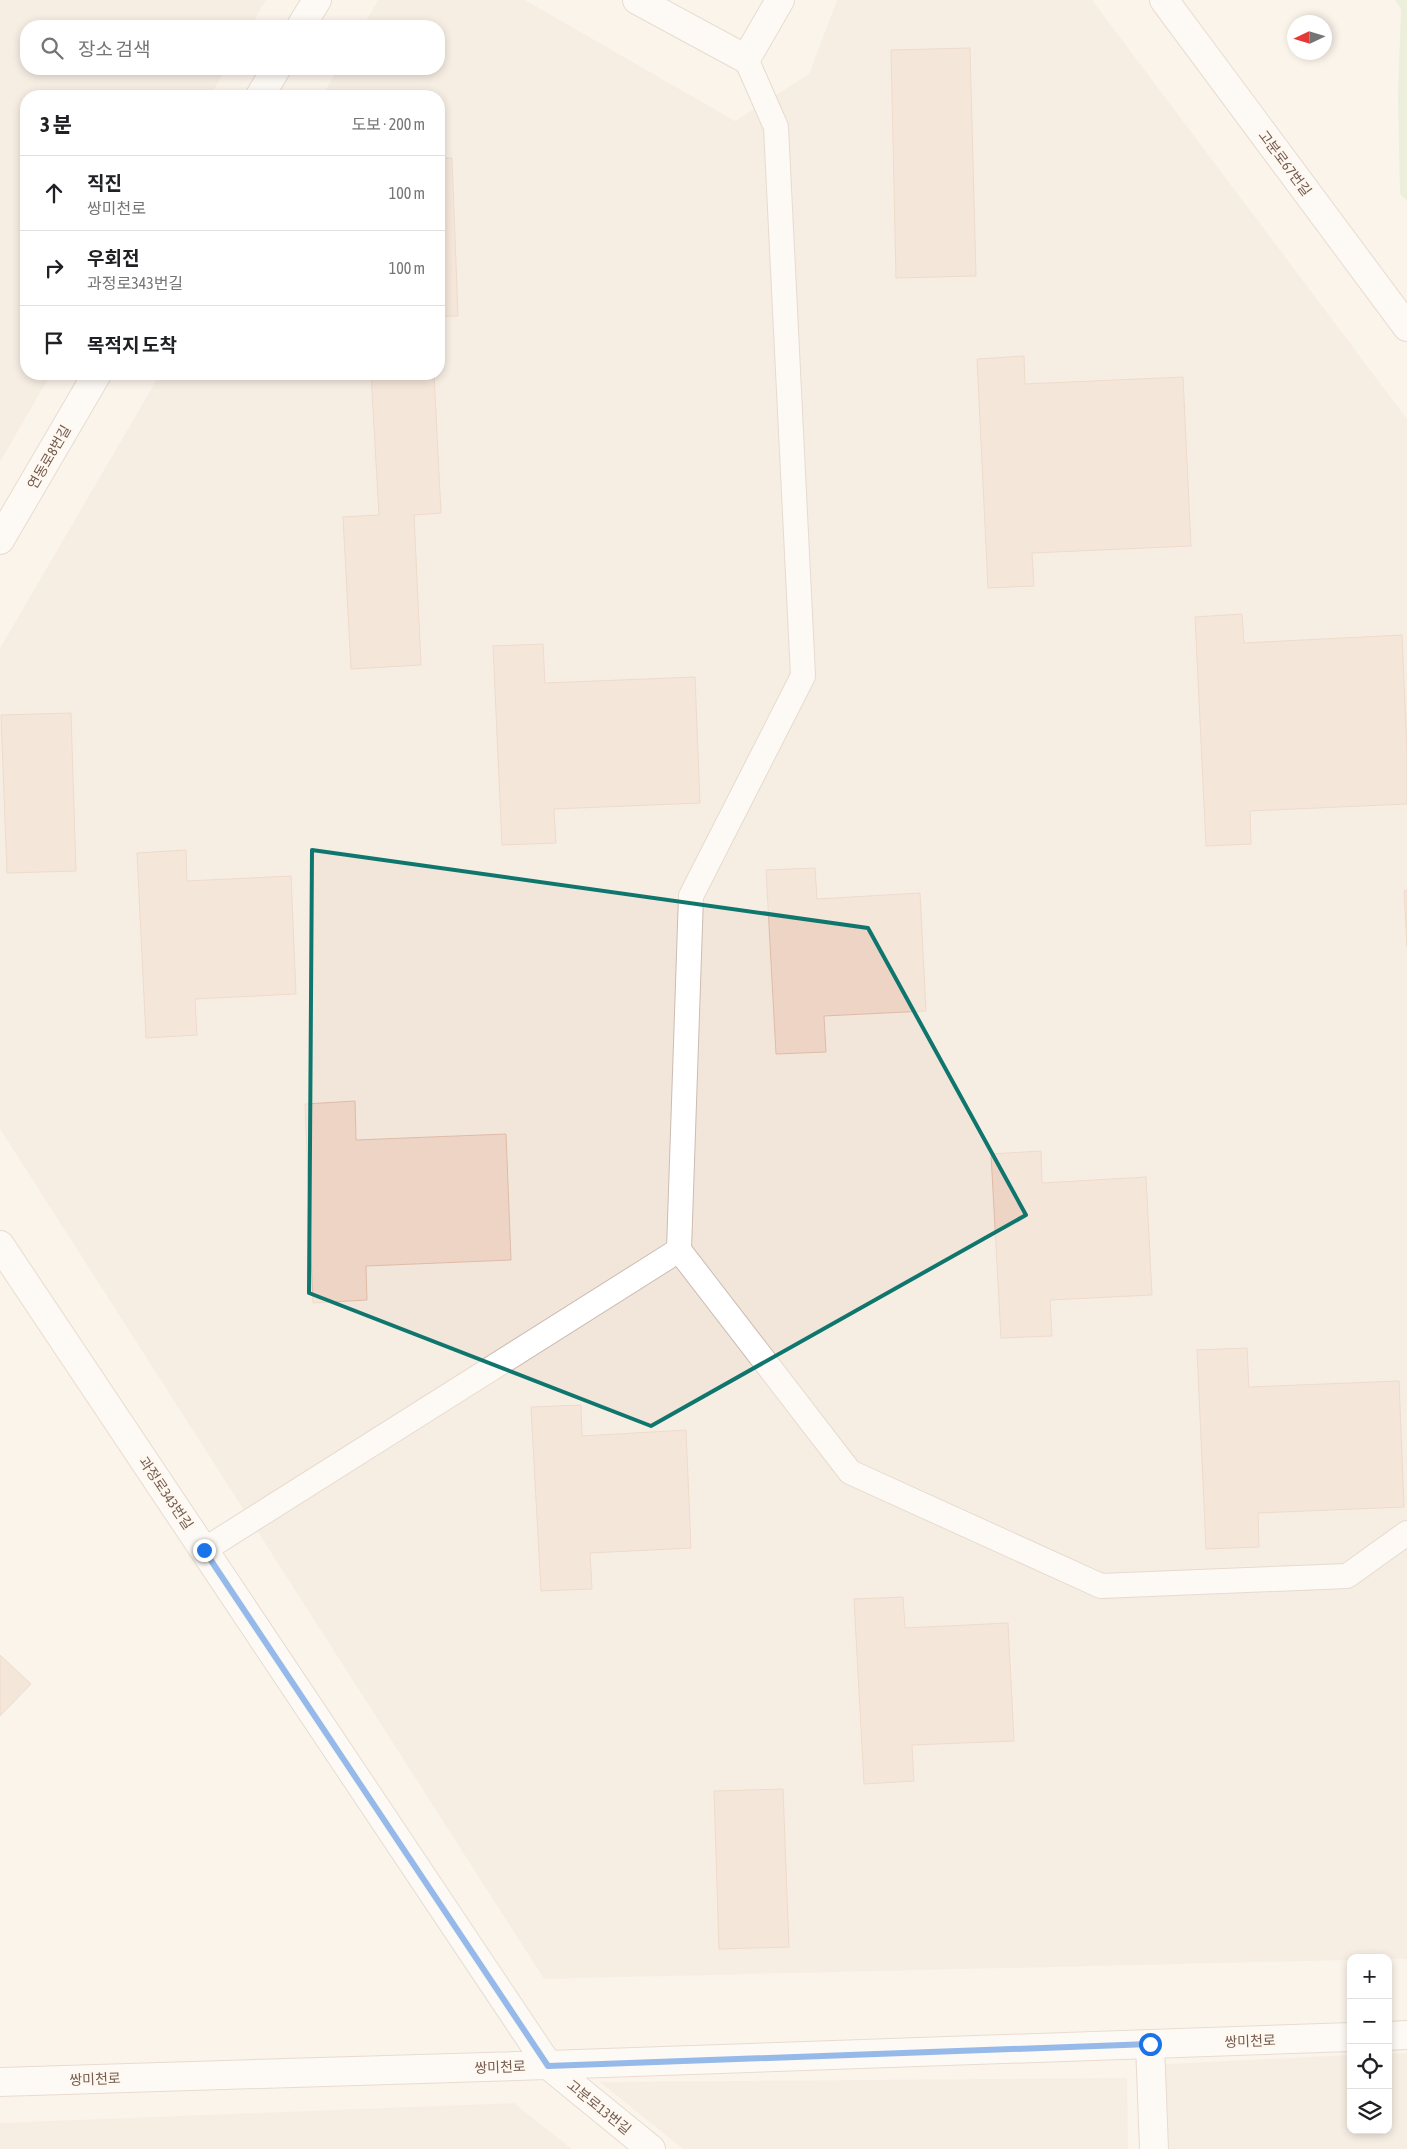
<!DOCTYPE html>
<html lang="ko">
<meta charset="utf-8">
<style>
body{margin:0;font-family:"Asap Condensed","Noto Sans KR",sans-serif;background:#f6f6f6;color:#202124}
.controls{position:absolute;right:15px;bottom:15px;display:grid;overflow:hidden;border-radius:10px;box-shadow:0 2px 8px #0003}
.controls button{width:45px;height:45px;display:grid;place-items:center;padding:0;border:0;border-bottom:1px solid #e0e0e0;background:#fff;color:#202124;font:25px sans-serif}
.compass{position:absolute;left:1287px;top:15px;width:45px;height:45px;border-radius:50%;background:#fff;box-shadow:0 2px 8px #0003;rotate:266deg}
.stop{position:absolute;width:15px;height:15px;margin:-11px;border:4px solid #1a73e8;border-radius:50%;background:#fff}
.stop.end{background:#1a73e8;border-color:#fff;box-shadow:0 1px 5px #0008}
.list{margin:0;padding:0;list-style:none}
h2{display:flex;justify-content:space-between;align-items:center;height:65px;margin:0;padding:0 20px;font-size:21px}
h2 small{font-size:16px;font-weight:400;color:#757577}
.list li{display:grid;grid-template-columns:32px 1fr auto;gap:15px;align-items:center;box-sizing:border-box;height:75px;padding:0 20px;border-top:1px solid #e0e0e0}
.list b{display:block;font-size:19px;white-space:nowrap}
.list p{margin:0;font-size:16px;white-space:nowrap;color:#757577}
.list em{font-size:16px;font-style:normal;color:#757577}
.icon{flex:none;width:28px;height:28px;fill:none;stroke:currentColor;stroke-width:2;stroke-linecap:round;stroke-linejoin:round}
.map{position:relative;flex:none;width:1407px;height:2149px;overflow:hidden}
.search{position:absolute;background:#fff;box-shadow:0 2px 8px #0003;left:20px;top:20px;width:425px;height:55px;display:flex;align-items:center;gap:12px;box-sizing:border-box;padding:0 18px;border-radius:20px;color:#757577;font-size:19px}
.panel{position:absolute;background:#fff;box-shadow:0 2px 8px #0003;left:20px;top:90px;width:425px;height:290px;border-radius:20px}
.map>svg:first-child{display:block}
.residential{fill:#f2e6da}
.green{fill:#d7e8ca}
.building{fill:#eed4c5;stroke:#dfbba7}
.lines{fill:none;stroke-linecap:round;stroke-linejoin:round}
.lane-casing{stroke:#ccbcb1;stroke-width:26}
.street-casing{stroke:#ccbcb1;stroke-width:30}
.secondary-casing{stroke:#d1beb2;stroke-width:30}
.lane{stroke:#fff;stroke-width:24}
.street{stroke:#fff;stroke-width:28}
.secondary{stroke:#fff;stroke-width:28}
.route{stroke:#1a73e8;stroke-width:6}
.marked{fill:none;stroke:#0f766e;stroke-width:4;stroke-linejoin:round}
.labels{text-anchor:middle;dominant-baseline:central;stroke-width:5;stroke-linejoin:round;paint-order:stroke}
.street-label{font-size:14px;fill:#745c50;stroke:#fef8f1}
</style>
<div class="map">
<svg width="1407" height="2149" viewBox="0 0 1407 2149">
<rect width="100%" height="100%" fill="#fbf4eb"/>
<path class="residential" d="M 0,0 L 266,0 L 251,26 L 26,26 L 26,69 L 226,69 L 210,96 L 26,96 L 26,374 L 51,374 L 0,462 Z
M 378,0 L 525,0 L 735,121 L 809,74 L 837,0 L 1092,0 L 1407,419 L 1407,1959 L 1351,1958 L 1351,1960 L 544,1979 L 0,1129 L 0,648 L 160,374 L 439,374 L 439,96 L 322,96 L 338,69 L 439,69 L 439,26 L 363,26 Z
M 1407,2053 L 1407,2149 L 1169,2149 L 1165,2064 L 1351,2055 L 1351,2130 L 1388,2130 L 1388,2054 Z
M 1127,2078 L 1128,2149 L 683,2149 L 600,2082 Z
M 514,2103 L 572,2149 L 0,2149 L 0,2123 Z"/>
<path class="green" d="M 1395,0 L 1407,0 L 1407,201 L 1400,194 L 1398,95 L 1401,9 Z"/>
<path class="building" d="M 970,48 L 976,276 L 896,278 L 891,50 Z
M 439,158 L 452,158 L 458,316 L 439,316 Z
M 1024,356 L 1025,384 L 1183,377 L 1191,546 L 1032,553 L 1034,586 L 988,588 L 977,359 Z
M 371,374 L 434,374 L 441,513 L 414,515 L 421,665 L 351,669 L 343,517 L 379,515 Z
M 1242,614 L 1244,643 L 1402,635 L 1407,750 L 1407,804 L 1250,811 L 1251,844 L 1206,846 L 1195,617 Z
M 543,644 L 545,683 L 695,677 L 700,803 L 554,809 L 556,843 L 502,845 L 493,646 Z
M 71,713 L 76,871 L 7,873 L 1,715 Z
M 186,850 L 187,881 L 291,876 L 296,994 L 195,999 L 197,1035 L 146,1038 L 137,853 Z
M 815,868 L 817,899 L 920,893 L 926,1011 L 824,1016 L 826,1052 L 776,1054 L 766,870 Z
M 1407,890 L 1407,947 L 1404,891 Z
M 355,1101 L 356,1140 L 506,1134 L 511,1260 L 366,1266 L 367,1300 L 313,1303 L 305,1104 Z
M 1041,1151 L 1042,1183 L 1146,1177 L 1152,1295 L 1050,1300 L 1052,1336 L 1001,1338 L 991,1154 Z
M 1247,1348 L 1249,1387 L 1399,1381 L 1404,1507 L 1258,1513 L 1259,1547 L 1206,1549 L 1197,1350 Z
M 581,1405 L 582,1436 L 686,1430 L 691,1548 L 590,1553 L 592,1589 L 541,1591 L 531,1407 Z
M 903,1597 L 905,1628 L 1008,1623 L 1014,1741 L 912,1745 L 914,1781 L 864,1784 L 854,1599 Z
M 0,1655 L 31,1684 L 0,1716 Z
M 783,1789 L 789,1947 L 719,1949 L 714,1791 Z"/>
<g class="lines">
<g class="lane-casing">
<path id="lane" d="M 679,1250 L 850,1472 L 1101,1586 L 1347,1576 L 1407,1533
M 204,1550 L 679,1250 L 691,896 L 803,676 L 776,127 L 746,59"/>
</g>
<g class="street-casing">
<path id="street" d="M 1150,2044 L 1154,2149
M 548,2065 L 651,2149"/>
</g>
<g class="secondary-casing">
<path id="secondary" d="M 637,0 L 746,59 L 780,0
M 1164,0 L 1407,327
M 301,26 L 317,0
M 260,96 L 276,69
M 0,540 L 97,374
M 0,1245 L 548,2065
M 1388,2036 L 1407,2035
M 0,2082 L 548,2065 L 1351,2037"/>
</g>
<use href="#lane" class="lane"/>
<use href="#street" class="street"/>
<use href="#secondary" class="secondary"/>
</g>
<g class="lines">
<path class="route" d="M 204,1550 L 548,2066 L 1150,2044"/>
</g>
<path d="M0 0H1407V2149H0ZM 312,850 L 868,928 L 1026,1215 L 651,1426 L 309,1293 Z" fill="#fbf4eb" fill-opacity=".55" fill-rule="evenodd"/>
<path class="marked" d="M 312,850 L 868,928 L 1026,1215 L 651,1426 L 309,1293 Z"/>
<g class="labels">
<g class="street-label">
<text transform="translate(1285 163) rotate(53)">고분로67번길</text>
<text transform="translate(49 457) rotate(-60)">연동로8번길</text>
<text transform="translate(166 1493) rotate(56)">과정로343번길</text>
<text transform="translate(1250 2041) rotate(-2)">쌍미천로</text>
<text transform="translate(500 2067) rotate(-2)">쌍미천로</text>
<text transform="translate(95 2079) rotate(-2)">쌍미천로</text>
<text transform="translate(599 2107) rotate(39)">고분로13번길</text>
</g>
</g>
</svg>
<div class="controls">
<button>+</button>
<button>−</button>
<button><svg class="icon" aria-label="locate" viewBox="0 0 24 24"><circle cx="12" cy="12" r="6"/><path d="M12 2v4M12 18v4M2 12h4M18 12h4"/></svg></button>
<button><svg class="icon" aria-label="layers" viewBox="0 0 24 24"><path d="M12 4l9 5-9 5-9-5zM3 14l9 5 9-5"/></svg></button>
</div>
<svg class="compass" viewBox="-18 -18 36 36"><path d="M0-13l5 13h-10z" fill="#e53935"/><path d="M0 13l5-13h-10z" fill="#757577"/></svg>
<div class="stop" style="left:1150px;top:2044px"></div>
<div class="stop end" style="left:204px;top:1550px"></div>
<div class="search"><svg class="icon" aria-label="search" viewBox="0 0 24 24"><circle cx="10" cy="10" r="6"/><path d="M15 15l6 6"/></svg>장소 검색</div>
<section class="panel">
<h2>3 분<small>도보 · 200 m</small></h2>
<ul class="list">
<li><svg class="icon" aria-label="ahead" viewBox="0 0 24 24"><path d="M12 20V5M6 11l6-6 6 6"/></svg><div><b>직진</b><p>쌍미천로</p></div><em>100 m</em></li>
<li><svg class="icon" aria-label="right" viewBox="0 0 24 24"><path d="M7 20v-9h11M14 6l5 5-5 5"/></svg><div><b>우회전</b><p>과정로343번길</p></div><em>100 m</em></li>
<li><svg class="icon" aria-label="arrive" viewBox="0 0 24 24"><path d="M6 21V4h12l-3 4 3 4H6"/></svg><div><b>목적지 도착</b></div></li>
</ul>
</section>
</div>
